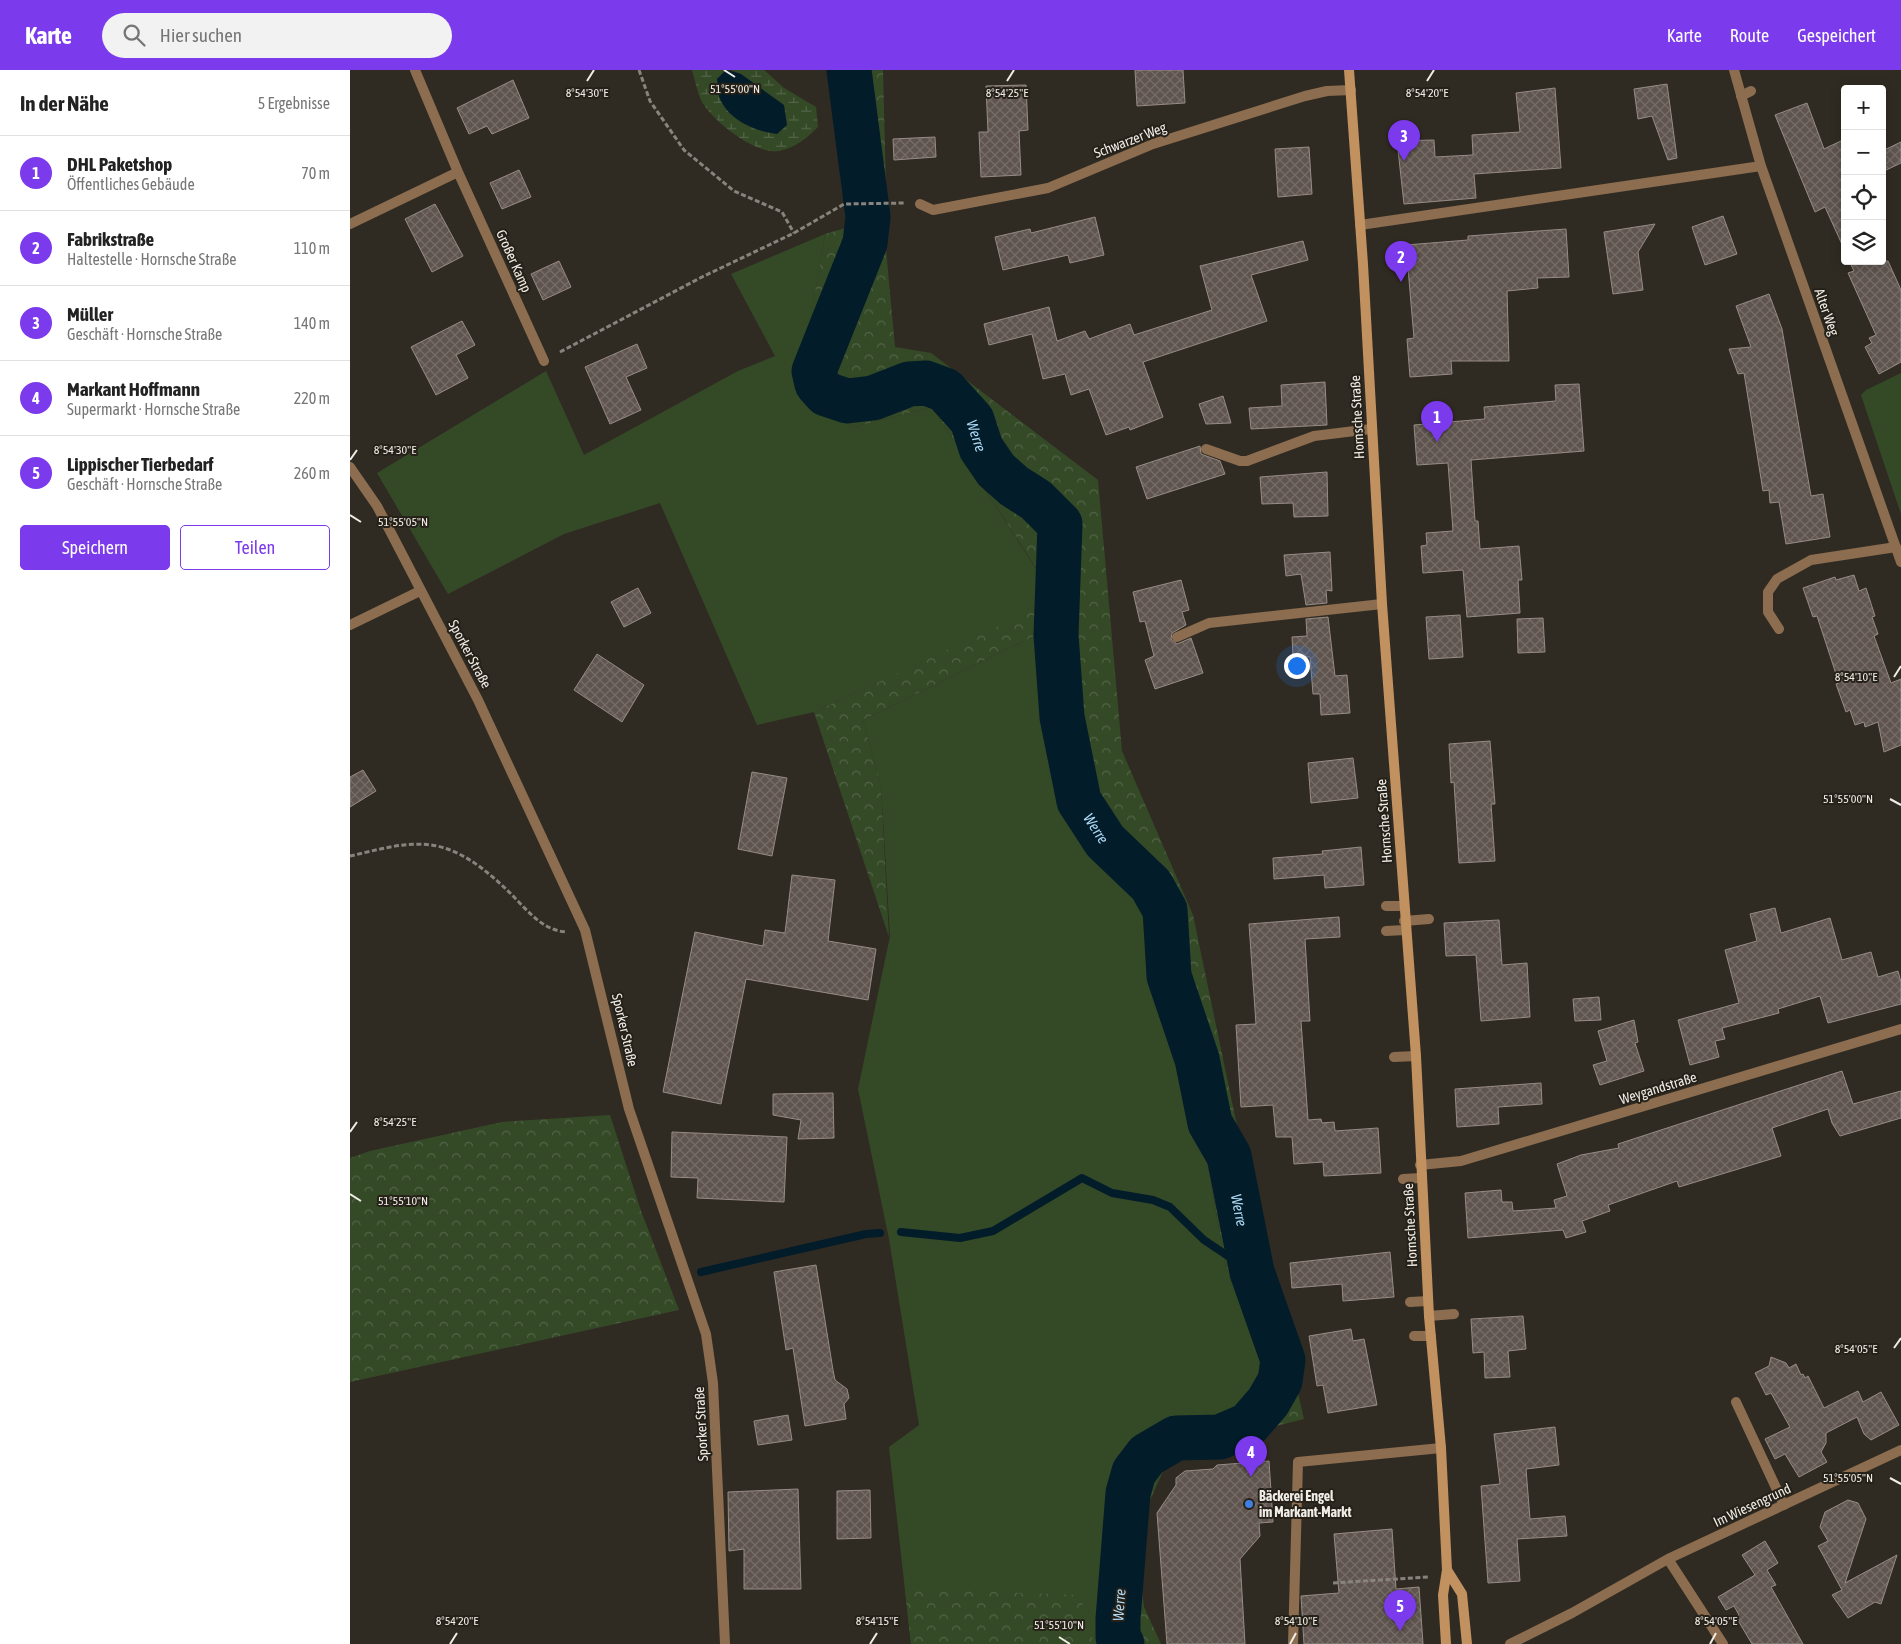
<!DOCTYPE html>
<html lang="de">
<meta charset="utf-8">
<style>
body{margin:0;font-family:"Asap Condensed",sans-serif;background:#f2f2f2;color:#222}
.controls{position:absolute;right:15px;top:15px;display:grid;overflow:hidden;border-radius:5px;box-shadow:0 2px 12px #0003}
.controls button{width:45px;height:45px;display:grid;place-items:center;padding:0;border:0;border-bottom:1px solid #e0e0e0;background:#fff;color:#222;font:25px sans-serif}
.you{position:absolute;left:946px;top:595px;width:18px;height:18px;margin:-12px;border:4px solid #fff;border-radius:50%;background:#1a73e8;box-shadow:0 0 0 8px #1a73e833}
.badge{display:grid;place-items:center;width:32px;height:32px;border-radius:50%;background:#7c3aed;color:#fff;font-size:16px;font-weight:700}
.pin{position:absolute;translate:-50% -41px;filter:drop-shadow(0 1px 2px #0008)}
.pin::after{content:'';position:absolute;top:26px;width:18px;height:15px;background:inherit;clip-path:polygon(0 0,100% 0,50% 100%)}
.list{margin:0;padding:0;list-style:none}
h2{display:flex;justify-content:space-between;align-items:center;height:65px;margin:0;padding:0 20px;font-size:21px}
h2 small{font-size:16px;font-weight:400;color:#767676}
.list li{display:grid;grid-template-columns:32px 1fr auto;gap:15px;align-items:center;box-sizing:border-box;height:75px;padding:0 20px;border-top:1px solid #e0e0e0}
.list b{display:block;font-size:19px;white-space:nowrap}
.list p{margin:0;font-size:16px;white-space:nowrap;color:#767676}
.list em{font-size:16px;font-style:normal;color:#767676}
.actions{display:flex;gap:10px;padding:15px 20px}
.actions a{flex:1;padding:11px 0;border:1px solid #7c3aed;border-radius:5px;text-align:center;font-size:18px;color:#7c3aed}
.actions .main{background:#7c3aed;color:#fff}
.icon{flex:none;width:28px;height:28px;fill:none;stroke:currentColor;stroke-width:2;stroke-linecap:round;stroke-linejoin:round}
.map{position:relative;flex:none;width:1551px;height:1574px;overflow:hidden}
header{display:flex;align-items:center;gap:30px;box-sizing:border-box;height:70px;padding:0 25px;background:#7c3aed;color:#fff}
header strong{font-size:24px}
nav{display:flex;gap:28px;margin-inline-start:auto;font-size:18px}
.search{width:350px;height:45px;background:#f2f2f2;display:flex;align-items:center;gap:12px;box-sizing:border-box;padding:0 18px;border-radius:28px;color:#767676;font-size:19px}
main{display:flex}
aside{flex:1;background:#fff}
.map>svg:first-child{display:block}
.grass{fill:#344a27}
.forest{fill:url(#forest-crowns)}
.wetland{fill:url(#wetland-marsh)}
.water{fill:#031c2a}
.lines{fill:none;stroke-linecap:round;stroke-linejoin:round}
.stream{stroke:#031c2a;stroke-width:8}
.river{stroke:#031c2a;stroke-width:45}
.building{fill:url(#building-cross-hatch);stroke:#978b85}
.path{stroke:#88847d;stroke-width:3;stroke-dasharray:5 2.5;stroke-linecap:butt}
.service{stroke:#8c6d4f;stroke-width:10}
.minor{stroke:#8c6d4f;stroke-width:10}
.secondary{stroke:#c29160;stroke-width:10}
.ticks{fill:none;stroke:#f0ede7;stroke-width:2}
.shop-dot{fill:#3f7fe0;stroke:#262118;stroke-width:2}
.labels{text-anchor:middle;dominant-baseline:central;stroke-width:4;stroke-linejoin:round;paint-order:stroke}
.street-label{font-size:14px;fill:#f0ede7;stroke:#262118}
.poi-label{font-size:14px;font-weight:bold;fill:#f0ede7;stroke:#262118;text-anchor:start}
.water-label{font-size:15px;font-style:italic;fill:#aed9f5;stroke:#262118}
.ticks-label{font-size:12px;text-anchor:middle;fill:#f0ede7;stroke:#262118;stroke-width:4;stroke-linejoin:round;paint-order:stroke}
</style>
<header>
<strong>Karte</strong>
<div class="search"><svg class="icon" aria-label="search" viewBox="0 0 24 24"><circle cx="10" cy="10" r="6"/><path d="M15 15l6 6"/></svg>Hier suchen</div>
<nav><a>Karte</a><a>Route</a><a>Gespeichert</a></nav>
</header>
<main>
<aside>
<h2>In der Nähe<small>5 Ergebnisse</small></h2>
<ul class="list">
<li><span class="badge">1</span><div><b>DHL Paketshop</b><p>Öffentliches Gebäude</p></div><em>70 m</em></li>
<li><span class="badge">2</span><div><b>Fabrikstraße</b><p>Haltestelle · Hornsche Straße</p></div><em>110 m</em></li>
<li><span class="badge">3</span><div><b>Müller</b><p>Geschäft · Hornsche Straße</p></div><em>140 m</em></li>
<li><span class="badge">4</span><div><b>Markant Hoffmann</b><p>Supermarkt · Hornsche Straße</p></div><em>220 m</em></li>
<li><span class="badge">5</span><div><b>Lippischer Tierbedarf</b><p>Geschäft · Hornsche Straße</p></div><em>260 m</em></li>
</ul>
<div class="actions"><a class="main">Speichern</a><a>Teilen</a></div>
</aside>
<div class="map">
<svg width="1551" height="1574" viewBox="0 0 1551 1574">
<defs>
<pattern id="forest-crowns" width="20" height="18" patternUnits="userSpaceOnUse" patternTransform="scale(1.25)"><rect width="20" height="18" fill="#344a27"/><path d="M2 6a3 3 0 1 1 6 0M12 15a3 3 0 1 1 6 0" fill="none" stroke="#526446"/></pattern>
<pattern id="wetland-marsh" width="20" height="14" patternUnits="userSpaceOnUse" patternTransform="scale(1.25)"><rect width="20" height="14" fill="#344a27"/><path d="M1 5h8M5 5V1M11 12h8M15 12V8" fill="none" stroke="#526446"/></pattern>
<pattern id="building-cross-hatch" width="8" height="8" patternUnits="userSpaceOnUse" patternTransform="scale(1.25)"><rect width="8" height="8" fill="#5f544e"/><path d="M0 0l8 8M0 8l8-8" fill="none" stroke="#766d68"/></pattern>
</defs>
<rect width="100%" height="100%" fill="#302b22"/>
<path class="grass" d="M 475,164 L 450,312 L 504,357 L 582,337 L 706,530 L 464,642 L 407,655 L 310,433 L 214,464 L 98,524 L 27,403 L 196,301 L 234,385 L 388,301 L 425,286 L 381,204 Z
M 1551,303 L 1551,444 L 1511,325 L 1516,320 Z
M 709,554 L 743,728 L 814,845 L 876,1199 L 917,1200 L 940,1289 L 878,1345 L 821,1354 L 792,1367 L 776,1396 L 759,1507 L 780,1574 L 561,1574 L 539,1377 L 569,1355 L 539,1169 L 508,1019 L 540,866 L 531,716 L 513,650 Z"/>
<path class="forest" d="M 480,0 L 533,0 L 536,119 L 492,124 Z
M 533,147 L 545,277 L 581,283 L 748,410 L 772,681 L 843,845 L 916,1195 L 876,1199 L 814,845 L 743,730 L 713,644 L 709,554 L 513,650 L 531,716 L 539,867 L 464,642 L 706,529 L 582,337 L 504,357 L 450,311 L 475,164 Z
M 260,1045 L 291,1141 L 329,1240 L 0,1312 L 0,1088 L 20,1081 L 152,1052 Z
M 940,1289 L 954,1349 L 881,1367 L 815,1397 L 785,1463 L 794,1537 L 811,1574 L 780,1574 L 759,1507 L 776,1396 L 792,1367 L 821,1354 L 878,1345 Z
M 555,1519 L 730,1525 L 744,1574 L 561,1574 Z"/>
<path class="wetland" d="M 342,0 L 376,0 L 367,9 L 391,4 L 381,0 L 414,0 L 434,18 L 466,37 L 468,57 C 457,68 445,78 429,81 C 405,85 361,50 351,30 C 347,21 345,10 342,0 Z"/>
<path class="water" d="M 376,0 L 391,4 L 434,35 L 437,55 L 427,64 C 405,61 380,51 370,29 C 368,24 368,15 367,9 Z"/>
<g class="lines">
<path class="stream" d="M 551,1162 L 610,1168 L 643,1161 L 732,1108 L 762,1123 L 803,1130 L 820,1137 L 854,1170 L 902,1202
M 351,1202 L 516,1164 L 530,1163"/>
<path class="river" id="s1" d="M 499,0 L 518,147 L 515,173 L 464,301 L 467,314 L 476,324 L 497,331 L 523,328 L 559,314 L 576,313 L 595,320 L 622,350 L 631,378 L 646,400 L 664,416 L 686,430 L 710,454 L 706,565 L 712,647 L 729,731 L 755,771 L 801,815 L 815,840 L 819,906 L 847,989 L 860,1053 L 879,1086 L 902,1202 L 933,1290 L 930,1311 L 918,1332 L 898,1355 L 870,1367 L 826,1368 L 797,1385 L 784,1402 L 778,1423 L 768,1549 L 768,1567 L 772,1574"/>
</g>
<path class="building" d="M 785,0 L 833,0 L 835,33 L 787,36 Z
M 163,10 L 179,48 L 142,64 L 137,56 L 119,64 L 107,38 Z
M 1317,14 L 1327,88 L 1318,90 L 1302,46 L 1288,49 L 1284,19 Z
M 676,15 L 678,60 L 669,61 L 671,105 L 631,107 L 629,62 L 638,62 L 636,16 Z
M 1205,18 L 1211,98 L 1124,104 L 1126,128 L 1054,134 L 1047,71 L 1084,70 L 1085,87 L 1123,85 L 1122,65 L 1170,62 L 1166,23 Z
M 1457,33 L 1474,79 L 1495,69 L 1495,181 L 1475,137 L 1465,142 L 1425,45 Z
M 585,67 L 586,87 L 544,90 L 543,69 Z
M 1551,72 L 1551,93 L 1532,102 L 1532,81 Z
M 959,77 L 962,124 L 928,127 L 925,79 Z
M 169,100 L 181,127 L 152,139 L 140,113 Z
M 85,134 L 113,186 L 82,202 L 55,149 Z
M 1373,146 L 1387,184 L 1355,195 L 1342,157 Z
M 745,147 L 754,185 L 720,193 L 718,185 L 653,200 L 645,167 L 680,159 L 681,163 Z
M 1305,154 L 1288,182 L 1293,220 L 1263,224 L 1254,162 Z
M 1216,159 L 1219,207 L 1187,208 L 1188,218 L 1157,221 L 1159,291 L 1101,291 L 1102,304 L 1060,307 L 1057,269 L 1064,268 L 1056,175 L 1118,170 L 1118,166 Z
M 953,171 L 958,190 L 901,205 L 917,251 L 793,292 L 813,347 L 780,360 L 779,357 L 756,365 L 739,319 L 721,325 L 715,304 L 693,309 L 682,264 L 639,275 L 634,254 L 699,237 L 707,271 L 735,261 L 739,269 L 780,254 L 784,265 L 862,240 L 850,196 Z
M 209,191 L 221,217 L 193,230 L 181,204 Z
M 1499,191 L 1538,191 L 1551,220 L 1551,292 L 1529,304 L 1515,277 L 1522,273 L 1519,268 L 1526,265 L 1498,203 L 1504,201 Z
M 1419,224 L 1432,259 L 1461,426 L 1473,424 L 1480,467 L 1436,474 L 1429,432 L 1420,433 L 1419,420 L 1413,421 L 1394,303 L 1388,304 L 1379,279 L 1401,277 L 1386,236 Z
M 112,251 L 125,275 L 106,285 L 118,308 L 86,325 L 61,277 Z
M 287,274 L 297,298 L 276,307 L 291,340 L 260,354 L 235,297 Z
M 975,312 L 977,355 L 901,359 L 899,338 L 932,336 L 931,315 Z
M 1229,314 L 1234,381 L 1121,390 L 1125,451 L 1128,451 L 1130,479 L 1169,476 L 1172,510 L 1168,510 L 1170,543 L 1117,547 L 1113,500 L 1073,503 L 1071,476 L 1077,475 L 1076,463 L 1103,461 L 1098,393 L 1067,395 L 1064,355 L 1135,349 L 1134,337 L 1206,331 L 1205,315 Z
M 873,326 L 881,353 L 856,354 L 849,334 Z
M 850,376 L 851,384 L 870,391 L 875,404 L 797,429 L 786,397 Z
M 977,402 L 978,446 L 944,447 L 943,433 L 912,434 L 910,407 Z
M 980,482 L 982,521 L 976,520 L 977,533 L 956,535 L 951,504 L 936,506 L 934,485 Z
M 1504,505 L 1509,521 L 1516,518 L 1525,546 L 1522,547 L 1528,564 L 1524,566 L 1541,613 L 1551,609 L 1551,675 L 1534,682 L 1528,652 L 1515,657 L 1514,652 L 1505,655 L 1500,640 L 1496,642 L 1486,614 L 1489,613 L 1467,546 L 1463,547 L 1453,518 L 1485,507 L 1486,510 Z
M 831,510 L 839,540 L 832,542 L 836,555 L 822,563 L 821,569 L 827,574 L 841,568 L 853,603 L 805,619 L 795,590 L 804,586 L 795,551 L 790,552 L 783,522 Z
M 288,518 L 301,543 L 274,557 L 261,532 Z
M 1110,545 L 1113,587 L 1079,589 L 1076,547 Z
M 978,547 L 985,606 L 997,605 L 1000,643 L 971,645 L 970,624 L 963,624 L 960,587 L 943,587 L 942,567 L 957,566 L 956,549 Z
M 1193,548 L 1195,582 L 1168,583 L 1167,549 Z
M 247,584 L 294,615 L 272,652 L 224,620 Z
M 1140,671 L 1145,734 L 1141,734 L 1145,791 L 1109,793 L 1104,712 L 1101,713 L 1099,674 Z
M 1003,688 L 1008,728 L 961,733 L 958,693 Z
M 13,700 L 26,721 L 0,737 L 0,707 Z
M 402,702 L 437,708 L 422,786 L 388,779 Z
M 1011,777 L 1014,815 L 975,818 L 974,805 L 924,809 L 923,788 L 973,784 L 972,781 Z
M 442,805 L 485,810 L 478,871 L 526,879 L 518,930 L 396,909 L 371,1034 L 313,1022 L 345,862 L 413,876 L 415,860 L 435,863 Z
M 1425,838 L 1431,863 L 1480,848 L 1492,890 L 1521,882 L 1528,907 L 1548,901 L 1551,912 L 1551,934 L 1478,953 L 1470,926 L 1428,939 L 1429,943 L 1372,958 L 1375,969 L 1365,971 L 1369,987 L 1340,995 L 1328,950 L 1389,933 L 1375,880 L 1407,871 L 1400,844 Z
M 989,847 L 990,867 L 955,869 L 960,951 L 951,951 L 958,1050 L 971,1049 L 972,1053 L 984,1052 L 985,1061 L 1028,1058 L 1031,1103 L 974,1106 L 973,1092 L 944,1094 L 942,1067 L 926,1067 L 923,1035 L 891,1037 L 886,955 L 906,954 L 899,854 Z
M 1149,850 L 1152,895 L 1177,893 L 1180,947 L 1131,951 L 1126,885 L 1096,886 L 1094,853 Z
M 1249,927 L 1251,950 L 1225,951 L 1223,929 Z
M 1284,950 L 1288,972 L 1285,973 L 1294,1001 L 1250,1015 L 1243,995 L 1257,991 L 1248,961 Z
M 1492,1001 L 1503,1034 L 1551,1021 L 1551,1048 L 1490,1066 L 1482,1053 L 1478,1039 L 1422,1058 L 1431,1086 L 1329,1117 L 1327,1111 L 1258,1135 L 1260,1141 L 1232,1151 L 1236,1162 L 1216,1168 L 1213,1160 L 1118,1168 L 1115,1123 L 1151,1120 L 1152,1132 L 1162,1132 L 1163,1141 L 1206,1138 L 1204,1130 L 1217,1126 L 1207,1094 L 1231,1085 L 1269,1078 L 1268,1074 Z
M 1191,1013 L 1192,1034 L 1148,1037 L 1149,1054 L 1107,1057 L 1105,1019 Z
M 483,1023 L 484,1068 L 448,1069 L 451,1050 L 423,1045 L 423,1024 Z
M 322,1062 L 437,1067 L 434,1132 L 347,1128 L 348,1108 L 321,1107 Z
M 1040,1182 L 1044,1227 L 993,1231 L 992,1214 L 942,1218 L 940,1193 Z
M 466,1195 L 483,1300 L 485,1310 L 497,1319 L 499,1328 L 494,1334 L 496,1349 L 455,1356 L 443,1278 L 436,1280 L 424,1202 Z
M 1173,1246 L 1176,1279 L 1158,1281 L 1160,1307 L 1135,1308 L 1134,1282 L 1123,1283 L 1121,1249 Z
M 1001,1259 L 1003,1271 L 1014,1269 L 1027,1335 L 978,1343 L 973,1315 L 967,1316 L 959,1266 Z
M 1421,1287 L 1436,1293 L 1439,1298 L 1446,1294 L 1451,1305 L 1453,1304 L 1455,1308 L 1458,1306 L 1474,1338 L 1508,1321 L 1513,1332 L 1531,1322 L 1549,1355 L 1521,1370 L 1514,1364 L 1507,1347 L 1476,1363 L 1476,1373 L 1471,1382 L 1477,1392 L 1449,1407 L 1435,1384 L 1425,1389 L 1415,1369 L 1440,1357 L 1421,1323 L 1416,1325 L 1405,1303 L 1419,1296 Z
M 438,1345 L 442,1370 L 408,1375 L 404,1351 Z
M 1205,1357 L 1209,1395 L 1176,1399 L 1180,1449 L 1215,1446 L 1217,1466 L 1167,1469 L 1170,1511 L 1138,1513 L 1131,1416 L 1150,1414 L 1144,1364 Z
M 919,1391 L 923,1452 L 909,1453 L 910,1466 L 890,1489 L 895,1574 L 817,1574 L 807,1443 L 826,1415 L 826,1408 L 835,1401 L 863,1399 L 867,1395 Z
M 448,1419 L 451,1519 L 394,1519 L 394,1479 L 379,1481 L 378,1422 Z
M 520,1420 L 521,1468 L 487,1469 L 487,1421 Z
M 1498,1430 L 1508,1433 L 1516,1449 L 1495,1513 L 1547,1485 L 1531,1534 L 1525,1532 L 1498,1548 L 1482,1525 L 1492,1520 L 1468,1476 L 1478,1471 L 1470,1457 L 1475,1442 Z
M 1042,1459 L 1046,1519 L 1069,1517 L 1073,1574 L 954,1574 L 951,1526 L 989,1523 L 984,1464 Z
M 1415,1471 L 1428,1493 L 1417,1500 L 1426,1515 L 1421,1517 L 1453,1574 L 1402,1574 L 1386,1547 L 1389,1545 L 1384,1536 L 1376,1540 L 1368,1527 L 1405,1505 L 1392,1485 Z"/>
<g class="lines">
<path class="path" d="M 289,0 L 300,31 L 334,80 L 384,121 L 432,142 L 444,163
M 210,282 L 350,208 L 444,163 L 494,134 L 555,133
M 0,786 C 27,780 59,770 87,776 C 114,782 137,801 157,820 C 175,837 191,861 217,862
M 983,1513 L 1078,1507"/>
<path class="service" d="M 1391,26 L 1401,21
M 856,379 L 890,391 L 897,391 L 964,366 L 1021,359
M 0,555 L 70,521
M 1429,559 L 1418,542 L 1418,522 L 1427,509 L 1461,490 L 1546,477
M 827,567 L 859,553 L 1032,534
M 1036,836 L 1053,836
M 1054,851 L 1079,849
M 1036,861 L 1055,860
M 1044,987 L 1066,986
M 1053,1109 L 1071,1108
M 1060,1232 L 1078,1231
M 1079,1246 L 1104,1244
M 1064,1266 L 1081,1266
M 1386,1332 L 1434,1435
M 943,1574 L 948,1392 L 1091,1378"/>
<path class="minor" d="M 65,0 L 108,102 L 194,291
M 1384,0 L 1411,96 L 1551,492
M 570,134 L 583,140 L 698,118 L 803,74 L 955,26 L 977,21 L 1001,20
M 0,154 L 108,102
M 1010,155 L 1411,96
M 0,397 L 27,436 L 128,630 L 235,860 L 279,1039 L 356,1264 L 363,1313 L 375,1574
M 1070,1095 L 1111,1091 L 1551,959
M 1318,1489 L 1551,1380
M 1160,1574 L 1222,1543 L 1318,1489 L 1373,1574"/>
<path class="secondary" d="M 999,0 L 1013,194 L 1032,534 L 1066,986 L 1079,1246 L 1091,1378 L 1097,1500 L 1093,1525 L 1096,1574
M 1097,1500 L 1112,1524 L 1117,1574"/>
</g>
<path class="ticks" d="M 374,0 L 385,7M 237,11 L 244,0M 657,11 L 664,0M 1077,11 L 1084,0M 0,390 L 7,380M 0,445 L 11,452M 1544,607 L 1551,596M 1540,729 L 1551,735M 0,1062 L 7,1052M 0,1124 L 11,1131M 1544,1278 L 1551,1268M 1540,1408 L 1551,1414M 709,1567 L 720,1574M 100,1574 L 107,1563M 520,1574 L 527,1563M 940,1574 L 946,1563M 1360,1574 L 1366,1563"/>
<circle class="shop-dot" cx="899" cy="1434" r="5"/>
<g class="labels">
<g class="street-label">
<text transform="translate(780 70) rotate(-21)">Schwarzer Weg</text>
<text transform="translate(164 191) rotate(66)">Großer Kamp</text>
<text transform="translate(1477 242) rotate(71)">Alter Weg</text>
<text transform="translate(1007 347) rotate(-93)">Hornsche Straße</text>
<text transform="translate(120 584) rotate(62)">Sporker Straße</text>
<text transform="translate(1034 751) rotate(-94)">Hornsche Straße</text>
<text transform="translate(275 960) rotate(77)">Sporker Straße</text>
<text transform="translate(1308 1018) rotate(-17)">Weygandstraße</text>
<text transform="translate(1060 1155) rotate(-93)">Hornsche Straße</text>
<text transform="translate(351 1354) rotate(-93)">Sporker Straße</text>
<text transform="translate(1402 1435) rotate(-25)">Im Wiesengrund</text>
</g>
<g class="poi-label">
<text x="909" y="1426">Bäckerei Engel<tspan x="909" dy="16">im Markant-Markt</tspan></text>
</g>
<g class="water-label">
<text stroke="none"><textPath href="#s1" startOffset="520">Werre</textPath></text>
<text stroke="none"><textPath href="#s1" startOffset="955">Werre</textPath></text>
<text stroke="none"><textPath href="#s1" startOffset="1375">Werre</textPath></text>
<text transform="translate(769 1535) rotate(-86)">Werre</text>
</g>
</g>
<g class="ticks-label">
<text x="385" y="23">51°55'00"N</text>
<text x="237" y="27">8°54'30"E</text>
<text x="657" y="27">8°54'25"E</text>
<text x="1077" y="27">8°54'20"E</text>
<text x="45" y="384">8°54'30"E</text>
<text x="53" y="456">51°55'05"N</text>
<text x="1506" y="611">8°54'10"E</text>
<text x="1498" y="733">51°55'00"N</text>
<text x="45" y="1056">8°54'25"E</text>
<text x="53" y="1135">51°55'10"N</text>
<text x="1506" y="1283">8°54'05"E</text>
<text x="1498" y="1412">51°55'05"N</text>
<text x="107" y="1555">8°54'20"E</text>
<text x="527" y="1555">8°54'15"E</text>
<text x="946" y="1555">8°54'10"E</text>
<text x="1366" y="1555">8°54'05"E</text>
<text x="709" y="1559">51°55'10"N</text>
</g>
</svg>
<div class="controls">
<button>+</button>
<button>−</button>
<button><svg class="icon" aria-label="locate" viewBox="0 0 24 24"><circle cx="12" cy="12" r="6"/><path d="M12 2v4M12 18v4M2 12h4M18 12h4"/></svg></button>
<button><svg class="icon" aria-label="layers" viewBox="0 0 24 24"><path d="M12 4l9 5-9 5-9-5zM3 14l9 5 9-5"/></svg></button>
</div>
<div class="you"></div>
<div class="pin badge" style="left:1087px;top:372px">1</div>
<div class="pin badge" style="left:1051px;top:212px">2</div>
<div class="pin badge" style="left:1054px;top:91px">3</div>
<div class="pin badge" style="left:901px;top:1407px">4</div>
<div class="pin badge" style="left:1050px;top:1561px">5</div>
</div>
</main>
